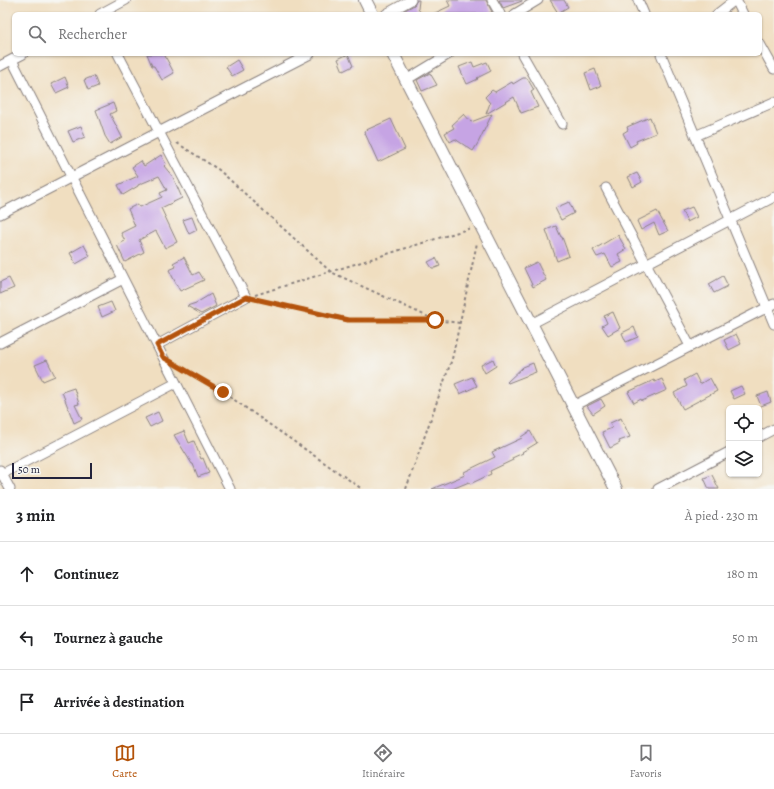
<!DOCTYPE html>
<html lang="fr">
<meta charset="utf-8">
<style>
body{margin:0;font-family:Alegreya,serif;background:#f2f2f2;color:#202124}
.controls{position:absolute;right:12px;bottom:12px;display:grid;overflow:hidden;border-radius:6px;box-shadow:0 1px 3px #0004}
.controls button{width:36px;height:36px;display:grid;place-items:center;padding:0;border:0;border-bottom:1px solid #e0e0e0;background:#fff;color:#202124;font:20px sans-serif}
.scale{position:absolute;left:12px;bottom:10px;width:80px;box-sizing:border-box;padding-left:4px;border:2px solid #22223b;border-top:0;font-size:11px;line-height:14px;white-space:nowrap;color:#22223b;-webkit-text-stroke:3px #f6f6f2;paint-order:stroke}
.stop{position:absolute;width:12px;height:12px;margin:-9px;border:3px solid #b45309;border-radius:50%;background:#fff}
.stop.end{background:#b45309;border-color:#fff;box-shadow:0 1px 4px #0008}
.list{margin:0;padding:0;list-style:none}
h2{display:flex;justify-content:space-between;align-items:center;height:52px;margin:0;padding:0 16px;font-size:17px}
h2 small{font-size:13px;font-weight:400;color:#757577}
.list li{display:grid;grid-template-columns:26px 1fr auto;gap:12px;align-items:center;box-sizing:border-box;height:64px;padding:0 16px;border-top:1px solid #e0e0e0}
.list b{display:block;font-size:15px;white-space:nowrap}
.list em{font-size:13px;font-style:normal;color:#757577}
.icon{flex:none;width:22px;height:22px;fill:none;stroke:currentColor;stroke-width:2;stroke-linecap:round;stroke-linejoin:round}
.map{position:relative;flex:none;width:774px;height:489px;overflow:hidden}
.search{position:absolute;background:#fff;box-shadow:0 1px 3px #0004;left:12px;right:12px;top:12px;height:44px;display:flex;align-items:center;gap:10px;box-sizing:border-box;padding:0 14px;border-radius:6px;color:#757577;font-size:15px}
.sheet{height:244px;background:#fff}
nav{display:flex;justify-content:space-around;align-items:center;box-sizing:border-box;height:56px;border-top:1px solid #e0e0e0;background:#fff;font-size:11px;color:#757577}
nav a{display:grid;justify-items:center;gap:2px}
nav .on{color:#b45309}
.map>svg:first-child{display:block}
.building{fill:#c6a4e4}
.lines{fill:none;stroke-linecap:round;stroke-linejoin:round}
.street-casing{stroke:#89807e;stroke-width:11}
.secondary-casing{stroke:#89807e;stroke-width:14}
.path{stroke:#89807e;stroke-width:2;stroke-dasharray:3 3;stroke-linecap:butt}
.street{stroke:#fff;stroke-width:9}
.secondary{stroke:#fff;stroke-width:12}
.route{stroke:#b45309;stroke-width:5}
</style>
<div class="map">
<svg width="774" height="489" viewBox="0 0 774 489">
<rect width="100%" height="100%" fill="#f6f6f2"/>
<filter id="ink" filterUnits="userSpaceOnUse"><feTurbulence type="fractalNoise" baseFrequency=".025" numOctaves="2"/><feDisplacementMap in="SourceGraphic" scale="8" xChannelSelector="R" yChannelSelector="G"/><feConvolveMatrix kernelMatrix="1 2 1 2 8 2 1 2 1" color-interpolation-filters="sRGB"/></filter>
<filter id="wash" filterUnits="userSpaceOnUse"><feTurbulence type="fractalNoise" baseFrequency=".012" numOctaves="4" result="noise"/><feDisplacementMap in="SourceGraphic" scale="16" xChannelSelector="R" yChannelSelector="G"/><feGaussianBlur stdDeviation="0.9" result="paint"/><feColorMatrix in="noise" values="0 0 0 0 0 0 0 0 0 0 0 0 0 0 0 0 0 1.4 0 .05"/><feComposite in="paint" operator="in"/></filter>
<g filter="url(#wash)">
<rect width="100%" height="100%" fill="#f0dec0"/>
<g id="blocks">
<path class="building" d="M 417,0 L 419,0 L 418,9 L 422,14 L 398,14 L 414,5 Z
M 447,0 L 486,0 L 492,12 L 487,14 L 433,14 L 450,6 Z
M 499,0 L 522,0 L 522,1 L 503,8 Z
M 550,0 L 564,0 L 568,7 L 558,13 Z
M 147,54 L 164,54 L 174,73 L 162,80 L 154,66 L 152,66 Z
M 348,54 L 353,66 L 343,71 L 338,59 Z
M 237,60 L 243,70 L 232,76 L 226,67 Z
M 472,62 L 474,67 L 487,62 L 491,71 L 477,78 L 478,79 L 467,84 L 459,67 Z
M 595,69 L 601,86 L 591,90 L 585,73 Z
M 430,73 L 437,85 L 422,91 L 417,80 Z
M 94,76 L 98,86 L 88,90 L 84,80 Z
M 65,77 L 69,87 L 56,93 L 51,84 Z
M 523,78 L 527,78 L 534,90 L 531,92 L 538,107 L 521,113 L 514,97 L 486,114 L 490,103 L 485,97 L 492,90 L 495,92 L 512,82 L 513,84 Z
M 113,103 L 116,111 L 110,114 L 122,137 L 110,144 L 105,136 L 96,110 Z
M 464,114 L 471,122 L 492,114 L 478,143 L 473,151 L 455,139 L 450,142 L 445,133 L 454,128 L 452,125 Z
M 650,117 L 656,133 L 636,141 L 637,143 L 630,147 L 623,133 L 628,130 L 627,127 Z
M 391,119 L 405,149 L 378,162 L 364,131 Z
M 81,126 L 85,137 L 73,142 L 68,131 Z
M 161,155 L 166,164 L 164,166 L 173,177 L 182,198 L 161,208 L 177,242 L 165,248 L 156,231 L 139,240 L 144,252 L 125,262 L 117,245 L 125,241 L 121,233 L 135,226 L 128,209 L 138,204 L 140,207 L 162,197 L 160,193 L 167,190 L 159,176 L 138,185 L 138,186 L 123,195 L 118,185 L 138,176 L 132,167 L 141,161 L 144,166 Z
M 637,173 L 642,182 L 633,187 L 628,177 Z
M 569,202 L 574,213 L 561,220 L 555,208 Z
M 692,207 L 697,217 L 687,222 L 682,211 Z
M 657,211 L 668,231 L 659,235 L 654,223 L 641,230 L 637,221 Z
M 192,217 L 197,230 L 189,234 L 183,220 Z
M 556,226 L 561,237 L 562,237 L 569,256 L 557,261 L 546,230 Z
M 618,235 L 626,249 L 618,254 L 622,262 L 612,267 L 605,254 L 597,257 L 593,250 Z
M 84,245 L 90,256 L 76,264 L 70,253 Z
M 184,257 L 193,275 L 199,272 L 204,280 L 180,291 L 169,270 L 176,267 L 173,263 Z
M 436,258 L 440,266 L 435,268 L 432,268 L 428,262 Z
M 537,262 L 546,280 L 533,287 L 524,268 Z
M 723,276 L 728,286 L 714,293 L 709,284 Z
M 9,278 L 14,288 L 0,294 L 0,282 Z
M 211,294 L 216,306 L 201,314 L 187,306 L 196,303 Z
M 111,302 L 115,311 L 102,317 L 98,307 Z
M 613,312 L 620,328 L 608,335 L 602,326 L 607,323 L 604,316 Z
M 634,327 L 638,337 L 626,342 L 622,333 Z
M 736,334 L 741,344 L 729,350 L 724,340 Z
M 493,359 L 496,366 L 485,373 L 481,365 Z
M 47,360 L 55,376 L 43,381 L 35,365 Z
M 533,363 L 536,372 L 508,383 L 507,382 L 523,367 Z
M 695,374 L 700,384 L 710,378 L 717,391 L 683,409 L 674,393 L 687,386 L 684,380 Z
M 472,377 L 477,386 L 460,394 L 455,384 Z
M 662,379 L 667,390 L 642,401 L 641,399 L 634,403 L 628,392 L 654,380 L 655,382 Z
M 741,386 L 745,394 L 734,399 L 730,391 Z
M 74,388 L 79,404 L 75,405 L 82,419 L 74,423 L 62,392 Z
M 768,392 L 771,402 L 761,406 L 757,396 Z
M 601,399 L 605,406 L 593,414 L 587,406 Z
M 158,412 L 162,421 L 150,427 L 145,418 Z
M 621,418 L 630,437 L 619,441 L 620,443 L 610,448 L 602,432 L 612,428 L 610,423 Z
M 184,431 L 189,443 L 194,441 L 201,459 L 203,458 L 209,473 L 198,477 L 193,464 L 192,464 L 174,435 Z
M 530,431 L 537,443 L 522,452 L 523,453 L 512,458 L 513,460 L 490,471 L 491,474 L 470,484 L 469,482 L 452,489 L 432,489 L 465,475 L 464,472 L 495,457 L 492,452 L 522,438 L 521,437 Z
M 712,475 L 719,489 L 709,489 L 704,478 Z"/>
</g>
</g>
<g filter="url(#ink)">
<use href="#blocks" fill-opacity="0" stroke="#89807e" stroke-width="1"/>
<g class="lines">
<g class="street-casing">
<path id="street" d="M 492,0 L 500,14
M 638,0 L 644,14
M 736,0 L 743,14
M 100,14 L 126,0
M 386,14 L 411,0
M 515,14 L 538,0
M 717,14 L 735,0
M 760,44 L 774,69
M 118,54 L 246,297 L 157,345
M 522,54 L 562,124
M 661,54 L 774,324
M 12,60 L 230,489
M 0,66 L 23,54
M 406,80 L 449,54
M 695,136 L 774,102
M 606,188 L 690,346
M 0,214 L 310,54
M 531,324 L 774,197
M 0,343 L 123,279
M 573,406 L 774,304
M 759,437 L 774,429
M 0,470 L 10,489
M 0,475 L 176,383
M 658,489 L 729,452"/>
</g>
<g class="secondary-casing">
<path id="secondary" d="M 365,0 L 372,14
M 393,54 L 616,489"/>
</g>
<path class="path" d="M 177,143 L 219,170 L 331,272 L 435,320
M 255,295 L 471,228
M 255,299 L 348,320 L 435,320 L 460,323
M 178,366 L 223,392 L 362,489
M 406,489 L 452,359 L 477,243"/>
<use href="#street" class="street"/>
<use href="#secondary" class="secondary"/>
</g>
</g>
<g class="lines" filter="url(#ink)">
<path class="route" d="M 223,392 L 163,357 L 157,345 L 246,297 L 348,320 L 435,320"/>
</g>
</svg>
<div class="controls">
<button><svg class="icon" aria-label="locate" viewBox="0 0 24 24"><circle cx="12" cy="12" r="6"/><path d="M12 2v4M12 18v4M2 12h4M18 12h4"/></svg></button>
<button><svg class="icon" aria-label="layers" viewBox="0 0 24 24"><path d="M12 4l9 5-9 5-9-5zM3 14l9 5 9-5"/></svg></button>
</div>
<div class="scale">50 m</div>
<div class="stop" style="left:435px;top:320px"></div>
<div class="stop end" style="left:223px;top:392px"></div>
<div class="search"><svg class="icon" aria-label="search" viewBox="0 0 24 24"><circle cx="10" cy="10" r="6"/><path d="M15 15l6 6"/></svg>Rechercher</div>
</div>
<section class="sheet">
<h2>3 min<small>À pied · 230 m</small></h2>
<ul class="list">
<li><svg class="icon" aria-label="ahead" viewBox="0 0 24 24"><path d="M12 20V5M6 11l6-6 6 6"/></svg><div><b>Continuez</b></div><em>180 m</em></li>
<li><svg class="icon" aria-label="left" viewBox="0 0 24 24"><path d="M17 20v-9H6M10 6l-5 5 5 5"/></svg><div><b>Tournez à gauche</b></div><em>50 m</em></li>
<li><svg class="icon" aria-label="arrive" viewBox="0 0 24 24"><path d="M6 21V4h12l-3 4 3 4H6"/></svg><div><b>Arrivée à destination</b></div></li>
</ul>
</section>
<nav>
<a class="on"><svg class="icon" aria-label="map" viewBox="0 0 24 24"><path d="M3 6l6-2 6 2 6-2v14l-6 2-6-2-6 2zM9 4v14M15 6v14"/></svg>Carte</a>
<a><svg class="icon" aria-label="directions" viewBox="0 0 24 24"><path d="M12 3l9 9-9 9-9-9zM9 14v-3h6M13 9l2 2-2 2"/></svg>Itinéraire</a>
<a><svg class="icon" aria-label="saved" viewBox="0 0 24 24"><path d="M7 4h10v16l-5-4-5 4z"/></svg>Favoris</a>
</nav>
